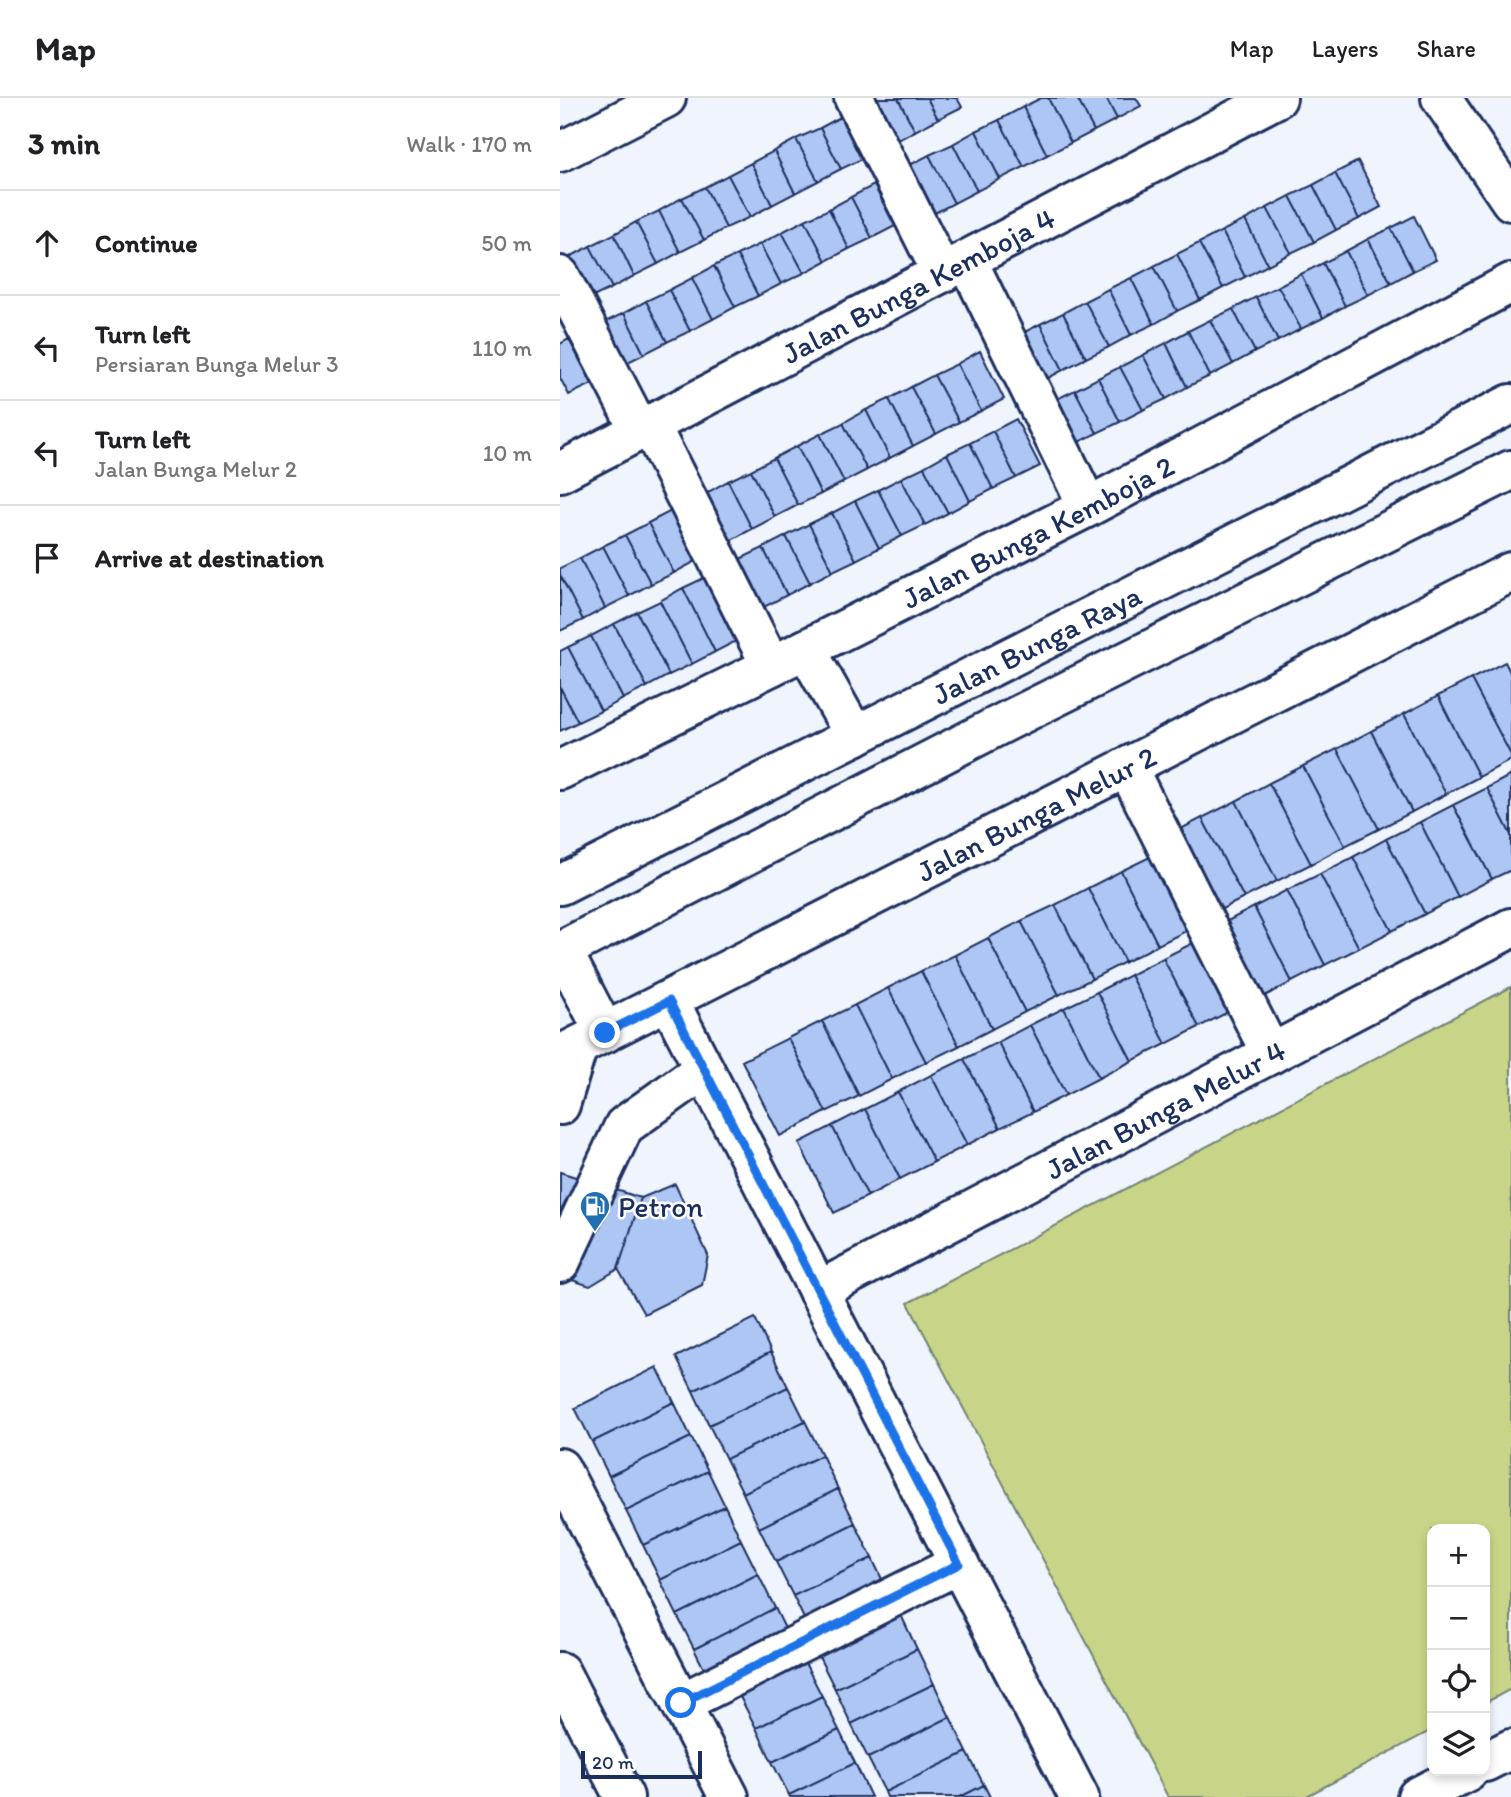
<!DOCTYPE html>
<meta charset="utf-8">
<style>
body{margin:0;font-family:Itim,sans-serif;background:#f6f6f6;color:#202124}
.controls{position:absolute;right:21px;bottom:21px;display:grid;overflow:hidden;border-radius:14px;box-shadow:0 4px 10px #0003}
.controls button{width:63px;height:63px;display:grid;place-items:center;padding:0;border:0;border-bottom:2px solid #e0e0e0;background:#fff;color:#202124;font:35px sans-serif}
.scale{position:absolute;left:21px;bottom:18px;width:121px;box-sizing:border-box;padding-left:7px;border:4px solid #1b2f5e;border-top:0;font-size:19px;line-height:24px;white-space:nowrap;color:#1b2f5e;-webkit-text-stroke:5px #fff;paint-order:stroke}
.stop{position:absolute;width:21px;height:21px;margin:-16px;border:5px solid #1a73e8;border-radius:50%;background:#fff}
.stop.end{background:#1a73e8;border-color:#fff;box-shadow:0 2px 7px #0008}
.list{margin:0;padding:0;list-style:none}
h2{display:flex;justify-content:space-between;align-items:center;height:91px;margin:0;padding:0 28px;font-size:30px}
h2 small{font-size:23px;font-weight:400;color:#757577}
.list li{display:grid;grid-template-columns:46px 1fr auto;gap:21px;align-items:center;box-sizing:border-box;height:105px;padding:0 28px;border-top:2px solid #e0e0e0}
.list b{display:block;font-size:26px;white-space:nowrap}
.list p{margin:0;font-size:23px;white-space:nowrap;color:#757577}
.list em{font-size:23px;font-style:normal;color:#757577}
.icon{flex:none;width:38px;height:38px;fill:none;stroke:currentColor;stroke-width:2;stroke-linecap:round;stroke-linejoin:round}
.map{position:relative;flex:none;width:951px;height:1699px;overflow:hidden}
header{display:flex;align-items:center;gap:42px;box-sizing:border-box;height:98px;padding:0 35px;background:#fff;border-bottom:2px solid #e0e0e0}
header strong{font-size:33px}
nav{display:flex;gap:38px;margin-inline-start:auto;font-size:24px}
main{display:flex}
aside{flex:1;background:#fff}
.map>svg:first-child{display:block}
.green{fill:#c8d588;stroke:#728273;stroke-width:2}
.building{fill:#aec6f4;stroke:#1b2f5e;stroke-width:2}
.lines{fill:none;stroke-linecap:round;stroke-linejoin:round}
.minor-casing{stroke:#1b2f5e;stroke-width:44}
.minor{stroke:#fff;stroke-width:38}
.route{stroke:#1a73e8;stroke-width:9}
.labels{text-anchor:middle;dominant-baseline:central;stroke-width:5;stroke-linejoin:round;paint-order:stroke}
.street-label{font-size:30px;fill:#1b2f5e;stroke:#fff}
.poi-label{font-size:30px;fill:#1b2f5e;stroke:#fff;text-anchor:start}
</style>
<header>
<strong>Map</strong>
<nav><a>Map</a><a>Layers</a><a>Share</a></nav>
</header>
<main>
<aside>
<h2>3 min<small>Walk · 170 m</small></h2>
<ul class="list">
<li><svg class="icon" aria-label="ahead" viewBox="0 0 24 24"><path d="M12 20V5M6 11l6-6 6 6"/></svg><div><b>Continue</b></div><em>50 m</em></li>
<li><svg class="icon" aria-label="left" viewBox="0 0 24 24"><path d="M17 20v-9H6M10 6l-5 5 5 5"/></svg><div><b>Turn left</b><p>Persiaran Bunga Melur 3</p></div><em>110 m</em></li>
<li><svg class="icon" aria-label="left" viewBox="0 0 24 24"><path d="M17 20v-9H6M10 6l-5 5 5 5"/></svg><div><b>Turn left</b><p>Jalan Bunga Melur 2</p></div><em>10 m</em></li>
<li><svg class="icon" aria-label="arrive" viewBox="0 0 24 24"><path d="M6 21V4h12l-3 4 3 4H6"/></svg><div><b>Arrive at destination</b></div></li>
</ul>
</aside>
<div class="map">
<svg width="951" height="1699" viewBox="0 0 951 1699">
<rect width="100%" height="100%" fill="#eff4fd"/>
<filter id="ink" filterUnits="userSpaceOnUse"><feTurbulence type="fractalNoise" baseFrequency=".0143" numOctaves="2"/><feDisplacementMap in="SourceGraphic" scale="14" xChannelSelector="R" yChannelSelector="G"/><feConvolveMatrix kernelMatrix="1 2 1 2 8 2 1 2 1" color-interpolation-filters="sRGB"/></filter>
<g filter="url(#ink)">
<path class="green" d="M 951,889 L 951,1591 L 925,1605 L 925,1431 L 872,1431 L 872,1632 L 745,1699 L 608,1699 L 348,1205 Z"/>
<path class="building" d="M 315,0 L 338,0 L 355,33 L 332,45 Z
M 338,0 L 367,0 L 378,21 L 355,33 Z
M 367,0 L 397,0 L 402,9 L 378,21 Z
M 481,0 L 488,0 L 511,45 L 487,57 L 463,9 Z
M 488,0 L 517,0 L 534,33 L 511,45 Z
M 517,0 L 546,0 L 557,21 L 534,33 Z
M 546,0 L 576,0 L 581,8 L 557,21 Z
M 463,9 L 487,57 L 464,69 L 439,22 Z
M 282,18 L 304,60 L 281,71 L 260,30 Z
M 439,22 L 464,69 L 440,81 L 416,33 Z
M 260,30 L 281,71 L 258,83 L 236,41 Z
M 416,33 L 440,81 L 417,93 L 393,46 Z
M 236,41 L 258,83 L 235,95 L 214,53 Z
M 393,46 L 417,93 L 394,105 L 369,57 Z
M 214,53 L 235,95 L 212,107 L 191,65 Z
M 369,57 L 394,105 L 371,117 L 346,69 Z
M 798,63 L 821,109 L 799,121 L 775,75 Z
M 191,65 L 212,107 L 190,119 L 168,77 Z
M 775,75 L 799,121 L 776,132 L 753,87 Z
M 168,77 L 190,119 L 166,130 L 145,89 Z
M 314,87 L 335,128 L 312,140 L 291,99 Z
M 753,87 L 776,132 L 754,144 L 730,98 Z
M 145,89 L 166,130 L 144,142 L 122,100 Z
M 730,98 L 754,144 L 731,155 L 707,110 Z
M 291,99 L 312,140 L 289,151 L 269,111 Z
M 122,100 L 144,142 L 120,154 L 99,113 Z
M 707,110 L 731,155 L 708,167 L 685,122 Z
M 269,111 L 289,151 L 266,163 L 245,122 Z
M 99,113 L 120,154 L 98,166 L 76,124 Z
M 854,118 L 876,162 L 853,173 L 831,130 Z
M 245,122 L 266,163 L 244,175 L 222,134 Z
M 685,122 L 708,167 L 685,179 L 662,133 Z
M 76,124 L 98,166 L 74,178 L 54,136 Z
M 831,130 L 853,173 L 831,185 L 808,141 Z
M 662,133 L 685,179 L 663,190 L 639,145 Z
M 222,134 L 244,175 L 221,186 L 200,146 Z
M 54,136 L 74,178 L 52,190 L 30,148 Z
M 808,141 L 831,185 L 808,197 L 786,153 Z
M 639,145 L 663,190 L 640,202 L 617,156 Z
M 200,146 L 221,186 L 198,198 L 177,157 Z
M 30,148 L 52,190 L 29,201 L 8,160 Z
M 786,153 L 808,197 L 785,208 L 763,165 Z
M 617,156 L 640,202 L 617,213 L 594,168 Z
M 177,157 L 198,198 L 175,209 L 154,168 Z
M 763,165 L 785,208 L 763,220 L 741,176 Z
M 154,168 L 175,209 L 153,221 L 132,180 Z
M 594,168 L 617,213 L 594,226 L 571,180 Z
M 741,176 L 763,220 L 741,231 L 718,188 Z
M 132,180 L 153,221 L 130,233 L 109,192 Z
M 571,180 L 594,226 L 571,237 L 548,191 Z
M 718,188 L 741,231 L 718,243 L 696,199 Z
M 548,191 L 571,237 L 549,249 L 525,203 Z
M 109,192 L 130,233 L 107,244 L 86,203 Z
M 696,199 L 718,243 L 695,254 L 673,211 Z
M 86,203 L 107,244 L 84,256 L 64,215 Z
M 525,203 L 549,249 L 526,260 L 503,215 Z
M 673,211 L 695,254 L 673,266 L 650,222 Z
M 64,215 L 84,256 L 62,267 L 41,226 Z
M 503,215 L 526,260 L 503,272 L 480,226 Z
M 650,222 L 673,266 L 650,278 L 628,233 Z
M 480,226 L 503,272 L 481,284 L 457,238 Z
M 628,233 L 650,278 L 627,289 L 606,245 Z
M 9,241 L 32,286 L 9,297 L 0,280 L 0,246 Z
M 606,245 L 627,289 L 606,301 L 583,257 Z
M 420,253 L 444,301 L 421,313 L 397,266 Z
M 583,257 L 606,301 L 583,312 L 560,269 Z
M 397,266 L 421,313 L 399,324 L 374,277 Z
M 560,269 L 583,312 L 560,324 L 538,280 Z
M 374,277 L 399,324 L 376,336 L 351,289 Z
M 538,280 L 560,324 L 537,335 L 515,292 Z
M 351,289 L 376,336 L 353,348 L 329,301 Z
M 515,292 L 537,335 L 515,346 L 493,303 Z
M 329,301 L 353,348 L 330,360 L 306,312 Z
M 306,312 L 330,360 L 307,372 L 283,325 Z
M 456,321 L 480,368 L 456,380 L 433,333 Z
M 283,325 L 307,372 L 284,384 L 260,336 Z
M 433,333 L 456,380 L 433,391 L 410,345 Z
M 260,336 L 284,384 L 261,396 L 237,348 Z
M 410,345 L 433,391 L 410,403 L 387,356 Z
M 237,348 L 261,396 L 238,407 L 214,360 Z
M 387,356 L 410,403 L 388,415 L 364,369 Z
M 214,360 L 238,407 L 215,419 L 191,372 Z
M 364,369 L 388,415 L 365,427 L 341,380 Z
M 191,372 L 215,419 L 192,431 L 168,383 Z
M 341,380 L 365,427 L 342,438 L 318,392 Z
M 168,383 L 192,431 L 170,443 L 145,396 Z
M 318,392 L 342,438 L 319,450 L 295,403 Z
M 295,403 L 319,450 L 296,462 L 272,415 Z
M 111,413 L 136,463 L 114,475 L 88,425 Z
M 272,415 L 296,462 L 273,473 L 249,426 Z
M 88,425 L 114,475 L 91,486 L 65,437 Z
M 249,426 L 273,473 L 250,485 L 226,438 Z
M 65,437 L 91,486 L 69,498 L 43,448 Z
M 226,438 L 250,485 L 227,497 L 203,450 Z
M 43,448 L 69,498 L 45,510 L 20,460 Z
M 203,450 L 227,497 L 204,509 L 180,461 Z
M 20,460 L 45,510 L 23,522 L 0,477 L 0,470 Z
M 0,477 L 23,522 L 0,533 Z
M 146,479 L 178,542 L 155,554 L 123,490 Z
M 123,490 L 155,554 L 132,566 L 100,503 Z
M 100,503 L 132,566 L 109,577 L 77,514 Z
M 77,514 L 109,577 L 87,589 L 54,526 Z
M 54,526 L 87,589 L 63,601 L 31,538 Z
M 31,538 L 63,601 L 41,613 L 8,549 Z
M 8,549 L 41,613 L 18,624 L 0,589 L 0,553 Z
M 945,564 L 951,576 L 951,657 L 911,581 Z
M 911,581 L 951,657 L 951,662 L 919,679 L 878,598 Z
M 0,589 L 18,624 L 0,633 Z
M 878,598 L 919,679 L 886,696 L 844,616 Z
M 844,616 L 886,696 L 852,714 L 811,633 Z
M 811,633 L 852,714 L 819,731 L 777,651 Z
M 777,651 L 819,731 L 785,748 L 743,668 Z
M 743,668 L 785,748 L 751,766 L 709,685 Z
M 951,677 L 951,737 L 927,690 Z
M 709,685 L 751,766 L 717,783 L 676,703 Z
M 927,690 L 951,737 L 951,772 L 932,781 L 893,707 Z
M 676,703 L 717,783 L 684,800 L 642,720 Z
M 893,707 L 932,781 L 898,799 L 860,724 Z
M 642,720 L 684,800 L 650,817 L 609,737 Z
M 860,724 L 898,799 L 865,816 L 826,741 Z
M 826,741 L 865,816 L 832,833 L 793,759 Z
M 594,757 L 632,830 L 598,847 L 561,773 Z
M 793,759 L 832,833 L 799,850 L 760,776 Z
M 561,773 L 598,847 L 565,864 L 528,790 Z
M 760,776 L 799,850 L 765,867 L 727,792 Z
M 528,790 L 565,864 L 532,881 L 495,807 Z
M 727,792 L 765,867 L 732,884 L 694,809 Z
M 495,807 L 532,881 L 499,897 L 461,823 Z
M 694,809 L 732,884 L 699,901 L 660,827 Z
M 461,823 L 499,897 L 465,914 L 428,840 Z
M 428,840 L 465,914 L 432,931 L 395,857 Z
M 637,843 L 672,912 L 639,929 L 603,860 Z
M 395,857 L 432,931 L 399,948 L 361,873 Z
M 603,860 L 639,929 L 606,946 L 570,877 Z
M 361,873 L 399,948 L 366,964 L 328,890 Z
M 570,877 L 606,946 L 572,963 L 537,894 Z
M 328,890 L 366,964 L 332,981 L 295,907 Z
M 537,894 L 572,963 L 539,980 L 504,910 Z
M 295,907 L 332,981 L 299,998 L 262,923 Z
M 504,910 L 539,980 L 506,997 L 470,927 Z
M 262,923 L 299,998 L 266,1014 L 228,940 Z
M 470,927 L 506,997 L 473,1014 L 438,944 Z
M 228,940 L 266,1014 L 220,1038 L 182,963 Z
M 438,944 L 473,1014 L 440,1030 L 404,961 Z
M 404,961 L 440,1030 L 407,1047 L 371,977 Z
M 371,977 L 407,1047 L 374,1064 L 338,994 Z
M 338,994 L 374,1064 L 340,1081 L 305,1011 Z
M 305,1011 L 340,1081 L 308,1098 L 272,1028 Z
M 272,1028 L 308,1098 L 274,1115 L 239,1045 Z
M 0,1074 L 81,1100 L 58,1171 L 30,1188 L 0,1178 Z
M 115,1086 L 148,1157 L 142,1187 L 84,1216 L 58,1171 L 81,1100 Z
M 195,1220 L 211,1254 L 133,1293 L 116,1259 Z
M 211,1254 L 228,1289 L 149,1327 L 133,1293 Z
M 97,1269 L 114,1304 L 32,1344 L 15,1310 Z
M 228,1289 L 245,1323 L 166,1361 L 149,1327 Z
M 114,1304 L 131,1339 L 49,1378 L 32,1344 Z
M 245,1323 L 262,1357 L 183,1395 L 166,1361 Z
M 131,1339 L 148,1373 L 66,1413 L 49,1378 Z
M 262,1357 L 278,1391 L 199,1430 L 183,1395 Z
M 148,1373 L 165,1408 L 83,1447 L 66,1413 Z
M 278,1391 L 295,1425 L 216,1464 L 199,1430 Z
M 165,1408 L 181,1442 L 100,1482 L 83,1447 Z
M 295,1425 L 312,1460 L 233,1498 L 216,1464 Z
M 181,1442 L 198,1476 L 117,1517 L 100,1482 Z
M 312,1460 L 328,1494 L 250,1533 L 233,1498 Z
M 198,1476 L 215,1510 L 134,1551 L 117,1517 Z
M 215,1510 L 232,1545 L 151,1585 L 134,1551 Z
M 341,1517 L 357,1551 L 275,1591 L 258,1557 Z
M 357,1551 L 374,1586 L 291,1626 L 275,1591 Z
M 245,1565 L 262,1598 L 196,1630 L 179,1597 Z
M 374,1586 L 390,1619 L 308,1660 L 291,1626 Z
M 262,1598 L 279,1632 L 212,1664 L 196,1630 Z
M 390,1619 L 407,1654 L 325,1694 L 308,1660 Z
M 279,1632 L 295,1665 L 229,1697 L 212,1664 Z
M 407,1654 L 424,1687 L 400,1699 L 327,1699 L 325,1694 Z
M 295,1665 L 311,1699 L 230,1699 L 229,1697 Z
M 424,1687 L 430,1699 L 400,1699 Z"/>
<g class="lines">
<g class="minor-casing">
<g id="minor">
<path d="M 294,0 L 382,175"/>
<path d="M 881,0 L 951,103"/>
<path d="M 0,54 L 106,0"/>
<path d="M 407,162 L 528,409"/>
<path d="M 0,178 L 80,333"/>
<path d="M 90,327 L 211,568"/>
<path id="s1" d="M 0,374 L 717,0"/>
<path d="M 246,551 L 295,638"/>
<path d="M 567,669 L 711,956"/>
<path id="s2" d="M 0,672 L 246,551 L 528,409 L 951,185"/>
<path id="s3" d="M 0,787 L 951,306"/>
<path d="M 2,852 L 45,935"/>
<path d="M 0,853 L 445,624 L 951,372"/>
<path d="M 109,903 L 519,1699"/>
<path id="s4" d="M 0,957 L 951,474"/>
<path d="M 0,1007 L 18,948"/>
<path d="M 0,1165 L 64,1028 L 144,971"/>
<path id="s5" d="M 258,1193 L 951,830"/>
<path d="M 0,1370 L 169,1699"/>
<path d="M 0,1574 L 64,1699"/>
<path d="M 121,1605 L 399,1466"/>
<path d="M 925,1664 L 951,1651"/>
<path d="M 857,1699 L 908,1673"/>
</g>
</g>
<use href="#minor" class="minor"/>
</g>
</g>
<g class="lines" filter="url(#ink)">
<path class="route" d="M 45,935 L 109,903 L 399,1466 L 121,1605"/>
</g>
<defs>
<g id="fuel-pin" transform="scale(1.575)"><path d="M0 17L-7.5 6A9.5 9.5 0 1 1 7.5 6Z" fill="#1f6fb2" stroke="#fff"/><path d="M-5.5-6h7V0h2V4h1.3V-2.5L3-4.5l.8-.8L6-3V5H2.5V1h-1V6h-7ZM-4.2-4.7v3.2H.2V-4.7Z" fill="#fff"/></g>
</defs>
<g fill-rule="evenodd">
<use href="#fuel-pin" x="35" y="1108"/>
</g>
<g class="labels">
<g class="street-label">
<text stroke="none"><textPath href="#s1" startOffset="404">Jalan Bunga Kemboja 4</textPath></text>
<text stroke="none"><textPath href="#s2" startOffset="534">Jalan Bunga Kemboja 2</textPath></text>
<text stroke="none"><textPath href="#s3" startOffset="534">Jalan Bunga Raya</textPath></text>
<text stroke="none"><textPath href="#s4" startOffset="534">Jalan Bunga Melur 2</textPath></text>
<text stroke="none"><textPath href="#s5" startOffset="392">Jalan Bunga Melur 4</textPath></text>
</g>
<g class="poi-label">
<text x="58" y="1108">Petron</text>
</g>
</g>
</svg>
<div class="controls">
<button>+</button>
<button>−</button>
<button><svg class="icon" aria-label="locate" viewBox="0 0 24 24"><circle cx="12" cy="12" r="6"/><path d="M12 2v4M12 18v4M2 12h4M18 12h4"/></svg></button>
<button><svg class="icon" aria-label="layers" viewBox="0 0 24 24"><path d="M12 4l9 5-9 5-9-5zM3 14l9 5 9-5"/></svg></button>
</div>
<div class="scale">20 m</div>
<div class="stop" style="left:121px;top:1605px"></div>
<div class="stop end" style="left:45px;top:935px"></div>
</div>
</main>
